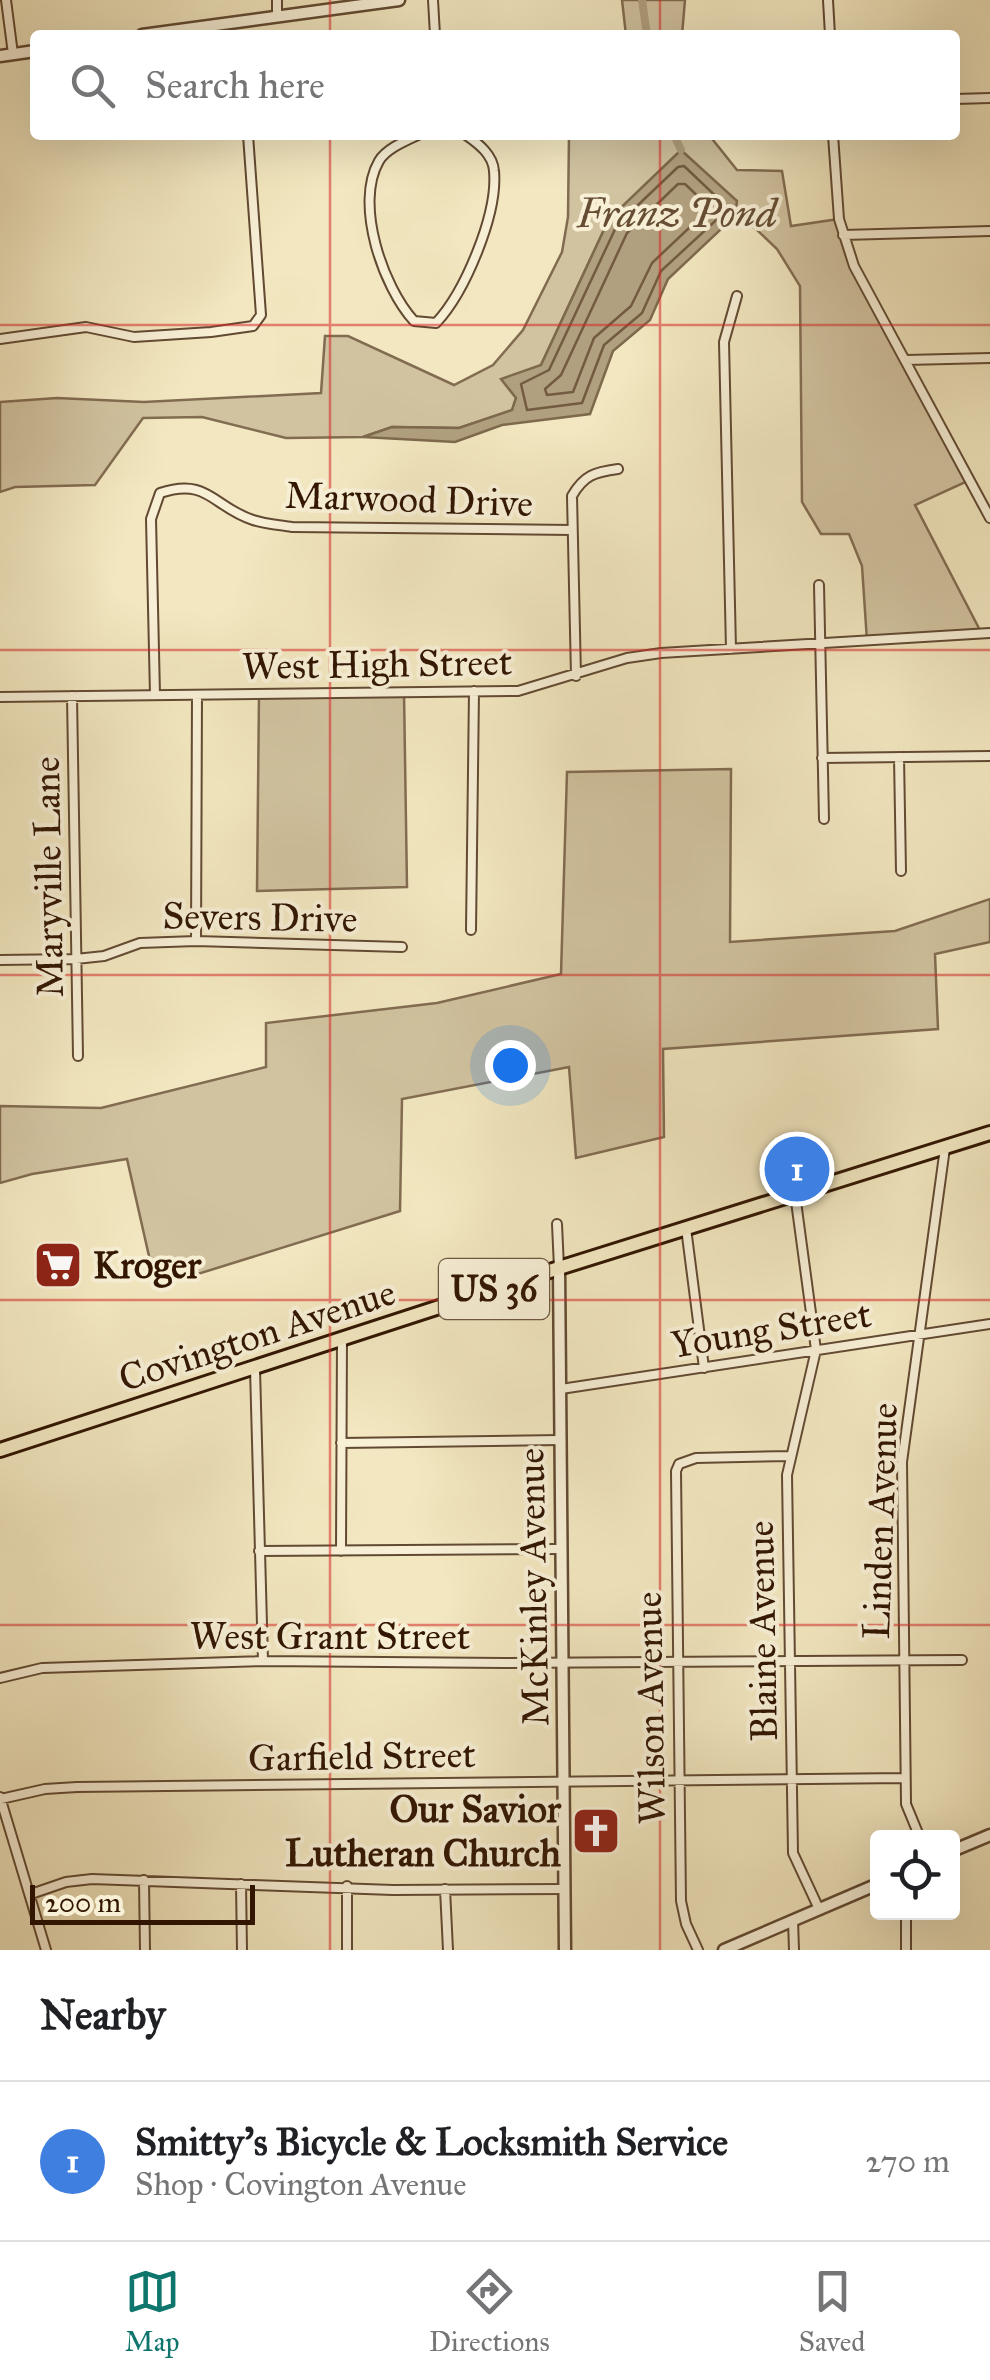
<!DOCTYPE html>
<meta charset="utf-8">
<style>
body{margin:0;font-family:"IM FELL Great Primer",serif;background:#f2f2f2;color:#202124}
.controls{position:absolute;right:30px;bottom:30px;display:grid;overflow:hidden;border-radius:10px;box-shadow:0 10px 40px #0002}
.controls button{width:90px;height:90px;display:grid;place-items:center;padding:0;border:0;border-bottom:2px solid #e0e0e0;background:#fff;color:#202124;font:50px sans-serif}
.scale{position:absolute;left:30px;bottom:25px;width:225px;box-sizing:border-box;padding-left:10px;border:5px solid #321602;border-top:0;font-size:28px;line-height:35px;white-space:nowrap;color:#321602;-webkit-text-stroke:8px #f7efd6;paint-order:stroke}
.you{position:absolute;left:510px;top:1065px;width:35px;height:35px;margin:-25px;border:8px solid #fff;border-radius:50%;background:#1a73e8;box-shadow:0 0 0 15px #1a73e833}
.badge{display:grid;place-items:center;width:65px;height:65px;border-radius:50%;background:#0f766e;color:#fff;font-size:32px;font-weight:700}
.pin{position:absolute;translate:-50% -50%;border:5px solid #fff;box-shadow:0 2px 10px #0006}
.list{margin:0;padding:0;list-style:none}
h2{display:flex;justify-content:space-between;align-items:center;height:130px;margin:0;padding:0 40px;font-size:42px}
h2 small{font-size:32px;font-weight:400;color:#757577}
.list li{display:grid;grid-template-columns:65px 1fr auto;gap:30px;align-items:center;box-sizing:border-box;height:160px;padding:0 40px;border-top:2px solid #e0e0e0}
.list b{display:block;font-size:38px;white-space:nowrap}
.list p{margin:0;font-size:32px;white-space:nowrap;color:#757577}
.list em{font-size:32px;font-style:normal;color:#757577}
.icon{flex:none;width:55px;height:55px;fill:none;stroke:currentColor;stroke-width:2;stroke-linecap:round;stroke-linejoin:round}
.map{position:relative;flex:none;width:990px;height:1950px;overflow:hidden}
.search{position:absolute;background:#fff;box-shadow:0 10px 40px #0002;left:30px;right:30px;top:30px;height:110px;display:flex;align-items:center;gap:25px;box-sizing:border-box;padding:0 35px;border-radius:10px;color:#757577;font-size:38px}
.sheet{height:290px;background:#fff}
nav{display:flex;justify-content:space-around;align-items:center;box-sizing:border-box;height:140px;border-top:2px solid #e0e0e0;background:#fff;font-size:28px;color:#757577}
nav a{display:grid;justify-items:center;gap:5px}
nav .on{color:#0f766e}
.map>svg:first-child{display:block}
.green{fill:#d1c3a0;stroke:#826c51;stroke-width:2.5}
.water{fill:#b1a07f;stroke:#7e694d;stroke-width:2.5}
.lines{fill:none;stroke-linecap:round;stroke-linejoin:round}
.shore{stroke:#725b40;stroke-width:2.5}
.canal{stroke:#b1a07f;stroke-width:8}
.minor-casing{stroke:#624a32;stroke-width:12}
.tertiary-casing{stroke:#624a32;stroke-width:15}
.primary-casing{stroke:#321602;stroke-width:18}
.minor{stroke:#f7efd6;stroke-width:8}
.tertiary{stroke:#f7efd6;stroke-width:10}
.primary{stroke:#f2e7c0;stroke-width:12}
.grid{fill:none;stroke:#d62828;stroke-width:2.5;stroke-opacity:0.55}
.labels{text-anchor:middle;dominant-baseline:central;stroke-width:8;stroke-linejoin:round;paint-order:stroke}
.shield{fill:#f7efd6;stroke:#6d5742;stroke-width:2.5}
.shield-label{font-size:35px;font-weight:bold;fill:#321602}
.street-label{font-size:38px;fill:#321602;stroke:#f7efd6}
.poi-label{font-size:38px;font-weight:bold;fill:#321602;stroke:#f7efd6;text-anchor:start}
.water-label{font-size:40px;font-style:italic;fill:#654d34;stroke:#f7efd6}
</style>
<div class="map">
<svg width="990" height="1950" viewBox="0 0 990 1950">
<rect width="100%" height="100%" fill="#f2e7c0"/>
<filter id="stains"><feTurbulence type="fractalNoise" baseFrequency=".002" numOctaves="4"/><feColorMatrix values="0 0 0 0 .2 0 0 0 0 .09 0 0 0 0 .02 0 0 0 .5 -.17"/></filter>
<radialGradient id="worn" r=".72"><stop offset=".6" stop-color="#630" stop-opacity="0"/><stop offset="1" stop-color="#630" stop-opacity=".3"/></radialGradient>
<path class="green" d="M 622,0 L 685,0 L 682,35 L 626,35 Z
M 569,135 L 709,135 L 737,170 L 782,171 L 791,226 L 839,219 L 854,266 L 970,480 L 915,505 L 982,634 L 867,641 L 862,566 L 849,534 L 821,534 L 802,502 L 800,286 L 777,249 L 756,229 L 735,216 L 736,201 L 609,219 L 541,365 L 516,398 L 512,411 L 459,428 L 392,427 L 363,437 L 286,438 L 202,417 L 143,418 L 95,485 L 15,487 L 0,492 L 0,402 L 57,398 L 144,402 L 321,393 L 325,336 L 348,336 L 454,385 L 493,365 L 523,330 L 562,252 L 568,217 Z
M 404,692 L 407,887 L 257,891 L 259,694 Z
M 731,769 L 730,942 L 895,931 L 990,899 L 990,942 L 935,954 L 938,1029 L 663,1049 L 664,1137 L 576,1158 L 569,1067 L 402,1099 L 400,1211 L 156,1287 L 127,1159 L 32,1174 L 0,1183 L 0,1106 L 101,1108 L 266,1067 L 266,1023 L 437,1003 L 561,974 L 567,772 Z"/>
<path class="water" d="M 681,150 L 737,201 L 735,216 L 668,279 L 650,320 L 613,351 L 590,414 L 502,425 L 455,442 L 363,437 L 392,427 L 459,428 L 512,410 L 516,398 L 501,379 L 541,365 L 609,219 Z"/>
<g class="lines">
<path class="shore" d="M 684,166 L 724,204 L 725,212 L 661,271 L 642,313 L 604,345 L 582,403 L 527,410 L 521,384 L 549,370 L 617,225 L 678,167 Z
M 678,184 L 685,184 L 707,205 L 708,210 L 652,263 L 631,306 L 594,338 L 573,392 L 547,395 L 545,389 L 561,375 L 627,233 Z"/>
<path class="canal" d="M 642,0 L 647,35
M 674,135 L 681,150"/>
<g class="minor-casing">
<path id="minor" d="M 6,0 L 13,54
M 433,0 L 435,35
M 828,0 L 830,35
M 277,16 L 277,0
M 955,99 L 990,98
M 418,135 C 405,141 386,149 379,161 C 354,204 383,287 414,321 L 436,323 C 465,292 498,214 494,171 C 493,155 479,144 466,135
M 833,135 L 839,219 L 854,266 L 990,518
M 843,235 L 990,231
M 0,339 L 86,327 L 134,337 L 211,332 L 253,326 L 261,315 L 248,135
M 906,360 L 990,358
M 819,585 L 824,819
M 731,649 L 724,342 L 737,296
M 576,676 L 572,496 C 584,475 595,472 618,469
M 155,695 L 151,519 L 160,493 C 208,477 213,507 253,520 C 265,524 280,525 292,527 L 572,530
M 72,696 L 78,1056
M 0,697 L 518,691 L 627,658 L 661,653 L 990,633
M 899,757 L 901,871
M 822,758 L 990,756
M 471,930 L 474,691
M 196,941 L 197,696
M 0,960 L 76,959 L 104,956 L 140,943 L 196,941 L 402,947
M 795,1194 L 816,1350 L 787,1475 L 793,1853 L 819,1909
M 557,1224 L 559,1268
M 686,1228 L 704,1368
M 255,1369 L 263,1661
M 561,1389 L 990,1324
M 341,1443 L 560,1440
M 259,1551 L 562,1549
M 341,1551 L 342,1339
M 0,1678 L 42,1668 L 263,1661 L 504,1663 L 962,1660
M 0,1797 L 46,1950
M 1,1799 L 45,1789 L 77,1787 L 905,1778
M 920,1838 L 906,1804 L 902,1462 L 945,1148
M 144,1880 L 145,1950
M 241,1884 L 242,1950
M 347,1886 L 347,1950
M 445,1889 L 448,1950
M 31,1894 L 66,1882 L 92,1879 L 393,1890 L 565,1889
M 906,1912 L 906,1950
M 793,1920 L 794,1950
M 698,1950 L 686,1924 L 681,1901 L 676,1471 L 679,1464 L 696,1458 L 791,1456"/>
</g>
<g class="tertiary-casing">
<path id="tertiary" d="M 142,35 L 399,0
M 0,56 L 35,51
M 559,1268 L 565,1950
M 952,1851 L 990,1835
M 724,1950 L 878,1884"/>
</g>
<g class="primary-casing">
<path id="primary" d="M 0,1450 L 559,1268 L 990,1133"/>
</g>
<use href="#minor" class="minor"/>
<use href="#tertiary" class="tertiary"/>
<use href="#primary" class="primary"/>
</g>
<path class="grid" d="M 330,0 L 330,35M 660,0 L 660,35M 330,135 L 330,1950M 660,135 L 660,1950M 0,325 L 990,325M 0,650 L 990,650M 0,975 L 990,975M 0,1300 L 990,1300M 0,1625 L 990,1625"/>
<defs>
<g id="supermarket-square" transform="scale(2.5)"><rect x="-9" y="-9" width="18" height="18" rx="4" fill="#8f2418" stroke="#f7efd6"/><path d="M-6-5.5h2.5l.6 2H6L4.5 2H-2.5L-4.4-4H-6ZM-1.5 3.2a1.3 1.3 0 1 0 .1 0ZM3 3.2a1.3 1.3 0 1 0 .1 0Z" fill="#fff"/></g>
<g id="church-square" transform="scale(2.5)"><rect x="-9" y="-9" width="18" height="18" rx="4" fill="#8f2418" stroke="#f7efd6"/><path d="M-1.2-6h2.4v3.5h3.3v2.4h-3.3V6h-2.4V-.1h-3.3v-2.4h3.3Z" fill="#fff"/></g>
</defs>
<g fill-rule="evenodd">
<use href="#supermarket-square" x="58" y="1265"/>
<use href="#church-square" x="596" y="1831"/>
</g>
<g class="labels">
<rect class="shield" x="439" y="1259" width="110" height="60" rx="8"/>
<g class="shield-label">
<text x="494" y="1289">US 36</text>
</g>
<g class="street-label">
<text transform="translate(409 499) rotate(2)">Marwood Drive</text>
<text transform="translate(377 664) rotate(-1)">West High Street</text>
<text transform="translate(48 877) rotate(-91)">Maryville Lane</text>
<text transform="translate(260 917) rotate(1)">Severs Drive</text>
<text transform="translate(771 1329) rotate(-9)">Young Street</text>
<text transform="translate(257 1335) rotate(-18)">Covington Avenue</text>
<text transform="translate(880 1521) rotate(-88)">Linden Avenue</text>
<text transform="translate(533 1587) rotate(-91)">McKinley Avenue</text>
<text transform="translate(762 1631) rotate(-91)">Blaine Avenue</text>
<text x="330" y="1636">West Grant Street</text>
<text transform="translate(650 1708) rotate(-91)">Wilson Avenue</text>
<text transform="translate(362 1756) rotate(-1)">Garfield Street</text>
</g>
<g class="poi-label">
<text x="93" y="1265">Kroger</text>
<text x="561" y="1809" text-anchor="end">Our Savior<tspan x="561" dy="44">Lutheran Church</tspan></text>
</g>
<g class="water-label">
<text x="677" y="213">Franz Pond</text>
</g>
</g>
<rect width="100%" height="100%" filter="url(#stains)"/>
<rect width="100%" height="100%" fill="url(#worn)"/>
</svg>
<div class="controls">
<button><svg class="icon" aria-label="locate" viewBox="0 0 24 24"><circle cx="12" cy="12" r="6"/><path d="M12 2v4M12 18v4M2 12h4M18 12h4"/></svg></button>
</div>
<div class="scale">200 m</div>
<div class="you"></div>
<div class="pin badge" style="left:797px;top:1169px;background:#3f7fe0">1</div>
<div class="search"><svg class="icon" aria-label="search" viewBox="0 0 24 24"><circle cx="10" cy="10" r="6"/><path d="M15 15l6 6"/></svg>Search here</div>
</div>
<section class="sheet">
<h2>Nearby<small></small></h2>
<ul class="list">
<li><span class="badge" style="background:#3f7fe0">1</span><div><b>Smitty's Bicycle &amp; Locksmith Service</b><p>Shop · Covington Avenue</p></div><em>270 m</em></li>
</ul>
</section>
<nav>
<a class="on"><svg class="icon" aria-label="map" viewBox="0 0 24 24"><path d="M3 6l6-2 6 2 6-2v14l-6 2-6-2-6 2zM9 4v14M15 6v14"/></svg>Map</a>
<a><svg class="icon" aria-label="directions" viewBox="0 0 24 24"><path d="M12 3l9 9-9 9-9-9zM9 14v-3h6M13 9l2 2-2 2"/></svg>Directions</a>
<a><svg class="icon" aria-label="saved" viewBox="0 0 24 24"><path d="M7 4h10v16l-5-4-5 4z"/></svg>Saved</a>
</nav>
